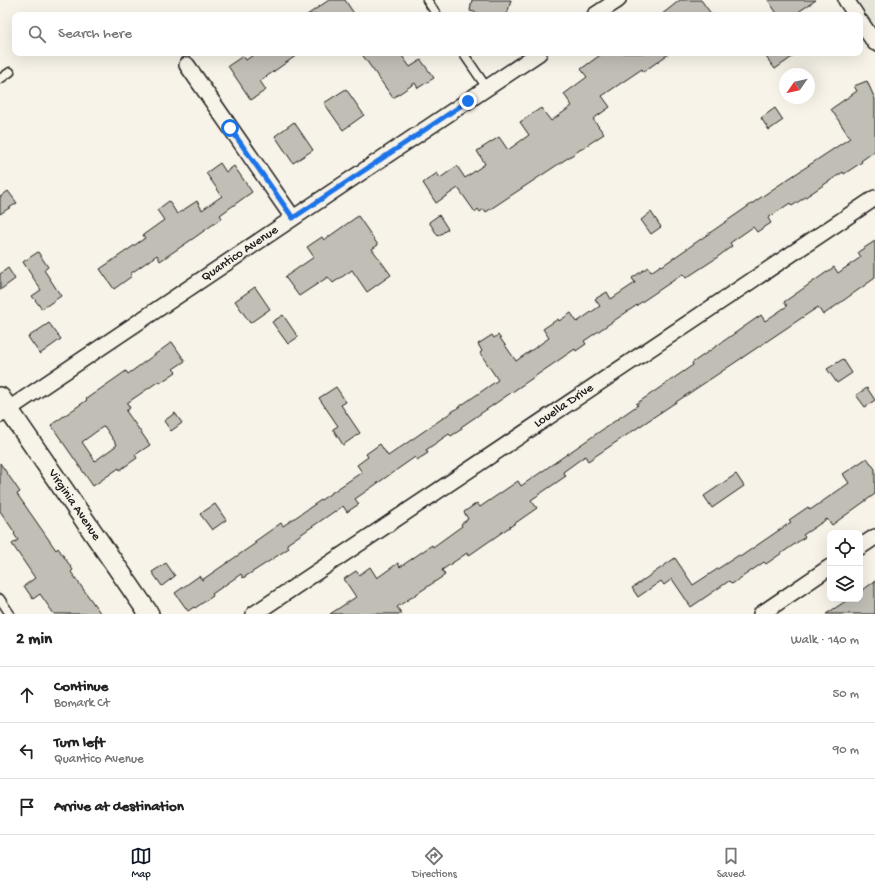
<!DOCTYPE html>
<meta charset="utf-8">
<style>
body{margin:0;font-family:"Gochi Hand",sans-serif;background:#f2f2f2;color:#222}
.controls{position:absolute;right:12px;bottom:12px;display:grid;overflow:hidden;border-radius:8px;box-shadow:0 4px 16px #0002}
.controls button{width:36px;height:36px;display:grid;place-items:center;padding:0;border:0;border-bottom:1px solid #e0e0e0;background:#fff;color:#222;font:20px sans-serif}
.compass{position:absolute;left:779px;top:68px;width:36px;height:36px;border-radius:50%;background:#fff;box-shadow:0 4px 16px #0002;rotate:236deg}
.stop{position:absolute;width:12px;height:12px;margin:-9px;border:3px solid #1a73e8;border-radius:50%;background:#fff}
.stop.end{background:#1a73e8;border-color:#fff;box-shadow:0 1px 4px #0008}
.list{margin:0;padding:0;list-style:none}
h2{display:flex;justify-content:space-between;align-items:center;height:52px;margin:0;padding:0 16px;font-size:17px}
h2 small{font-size:13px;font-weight:400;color:#767676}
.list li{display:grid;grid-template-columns:26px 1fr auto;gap:12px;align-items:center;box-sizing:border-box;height:56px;padding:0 16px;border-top:1px solid #e0e0e0}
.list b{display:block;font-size:15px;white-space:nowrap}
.list p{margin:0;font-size:13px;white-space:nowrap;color:#767676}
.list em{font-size:13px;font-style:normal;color:#767676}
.icon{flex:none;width:22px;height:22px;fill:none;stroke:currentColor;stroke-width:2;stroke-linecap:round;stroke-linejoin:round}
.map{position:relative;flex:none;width:875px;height:614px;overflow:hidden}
.search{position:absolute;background:#fff;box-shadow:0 4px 16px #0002;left:12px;right:12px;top:12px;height:44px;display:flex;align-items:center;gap:10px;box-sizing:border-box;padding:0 14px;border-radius:8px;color:#767676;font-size:15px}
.sheet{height:220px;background:#fff}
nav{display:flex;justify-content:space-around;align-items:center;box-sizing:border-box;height:56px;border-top:1px solid #e0e0e0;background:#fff;font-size:11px;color:#767676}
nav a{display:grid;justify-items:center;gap:2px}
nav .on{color:#111827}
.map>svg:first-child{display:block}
.built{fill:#e6e3d9}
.building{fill:#c0beb5;stroke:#1c1c1c;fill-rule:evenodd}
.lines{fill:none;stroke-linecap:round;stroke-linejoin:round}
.service-casing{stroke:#1c1c1c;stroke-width:11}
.minor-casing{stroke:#1c1c1c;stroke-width:18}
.tertiary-casing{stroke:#1c1c1c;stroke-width:22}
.service{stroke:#f7f3e8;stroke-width:8}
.minor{stroke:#f7f3e8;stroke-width:15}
.tertiary{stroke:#f7f3e8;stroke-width:19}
.route{stroke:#1a73e8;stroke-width:5}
.labels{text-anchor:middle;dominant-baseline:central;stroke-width:3.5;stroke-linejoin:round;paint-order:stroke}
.street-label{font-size:13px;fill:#1c1c1c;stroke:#f7f3e8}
</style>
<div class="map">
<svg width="875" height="614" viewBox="0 0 875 614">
<rect width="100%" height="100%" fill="#f7f3e8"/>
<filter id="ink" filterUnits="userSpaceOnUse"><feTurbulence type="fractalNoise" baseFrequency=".025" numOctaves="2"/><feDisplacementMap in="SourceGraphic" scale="8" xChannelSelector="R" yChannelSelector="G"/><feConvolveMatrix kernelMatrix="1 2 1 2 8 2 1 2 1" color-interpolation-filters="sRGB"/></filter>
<g filter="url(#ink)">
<path class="built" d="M 855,0 L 875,0 L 875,28 Z"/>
<path class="building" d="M 329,0 L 345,0 L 355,15 L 307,15 Z
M 472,0 L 511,0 L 507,15 L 477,15 L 478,13 L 470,11 Z
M 680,0 L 701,0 L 712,15 L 661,15 Z
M 768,0 L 816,0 L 794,15 L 778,15 Z
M 256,53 L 300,53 L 260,81 L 266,90 L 251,100 L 228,66 L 243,56 L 246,60 Z
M 361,53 L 400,53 L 410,67 L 421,60 L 434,78 L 418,88 L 415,83 L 393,98 Z
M 603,53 L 670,53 L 643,72 L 642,69 L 602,96 L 610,107 L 593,119 L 604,134 L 486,212 L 484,209 L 480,212 L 478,209 L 475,212 L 458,188 L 436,203 L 423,183 L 437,173 L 440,178 L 457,166 L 465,178 L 485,164 L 477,151 L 499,137 L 508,150 L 529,135 L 520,122 L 541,108 L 551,121 L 572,106 L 564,94 L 587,77 L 581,69 Z
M 763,53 L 798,53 L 775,69 Z
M 867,81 L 875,99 L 875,151 L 861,161 L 862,162 L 844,174 L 843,172 L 792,206 L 790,203 L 768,218 L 771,223 L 757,232 L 753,227 L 730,243 L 732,246 L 715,259 L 686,278 L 683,274 L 646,299 L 584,341 L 586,344 L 576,351 L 575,349 L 461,427 L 462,429 L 451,436 L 449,434 L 426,450 L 428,453 L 417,460 L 415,457 L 355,499 L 359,504 L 347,512 L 343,506 L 335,512 L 335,511 L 287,544 L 289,548 L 268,562 L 243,578 L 241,574 L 212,594 L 213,596 L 195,608 L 194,607 L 188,611 L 175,593 L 199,576 L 202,580 L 256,543 L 254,542 L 281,523 L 283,526 L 362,472 L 357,465 L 368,457 L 366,454 L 380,444 L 388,456 L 498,380 L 480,353 L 482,351 L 478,344 L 492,335 L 494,338 L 498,335 L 516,361 L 549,338 L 543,329 L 558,319 L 559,321 L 571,313 L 577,322 L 600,306 L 595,299 L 607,292 L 611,299 L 635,283 L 632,278 L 648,267 L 651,272 L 661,265 L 662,266 L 773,189 L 850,138 L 831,109 L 857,91 L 854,86 Z
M 346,89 L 364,115 L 343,130 L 324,103 Z
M 775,108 L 783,120 L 769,130 L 761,118 Z
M 294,122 L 313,150 L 293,163 L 275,136 Z
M 220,163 L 226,172 L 234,166 L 252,192 L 220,215 L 222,218 L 194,238 L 160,261 L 157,255 L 130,274 L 132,276 L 114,289 L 100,269 L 145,238 L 143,235 L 164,220 L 157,210 L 169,201 L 177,214 L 197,201 L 202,210 L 222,196 L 206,173 Z
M 8,191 L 17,203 L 0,214 L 0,197 Z
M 651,212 L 661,227 L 651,234 L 641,220 Z
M 439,215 L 448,229 L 438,236 L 429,222 Z
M 358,216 L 378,245 L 372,249 L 391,275 L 367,292 L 352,270 L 333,283 L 328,277 L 299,296 L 285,277 L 314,257 L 307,247 L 322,237 L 324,240 Z
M 875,241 L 875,278 L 823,315 L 818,307 L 588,461 L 585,456 L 563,472 L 566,476 L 531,500 L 537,508 L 468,556 L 467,553 L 442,570 L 445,575 L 397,607 L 402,614 L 330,614 L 356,597 L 344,579 L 356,571 L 359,575 L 370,567 L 377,578 L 398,563 L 400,567 L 432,545 L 433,547 L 462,526 L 461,524 L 468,519 L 464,512 L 477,503 L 480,507 L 518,481 L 521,486 L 638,405 L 636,404 L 693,365 L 692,363 L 761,315 L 765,321 L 787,306 L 784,302 L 834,267 L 838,273 L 861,257 L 858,252 Z
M 38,252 L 48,267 L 44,270 L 61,296 L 42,309 L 32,296 L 41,290 L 23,262 Z
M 8,268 L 15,279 L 0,290 L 0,274 Z
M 255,287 L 270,309 L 250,323 L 235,301 Z
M 283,315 L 298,337 L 288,344 L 272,322 Z
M 49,323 L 61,339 L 40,354 L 28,337 Z
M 172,342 L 185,361 L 173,369 L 176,372 L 160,383 L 159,381 L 127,403 L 130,408 L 126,411 L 150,445 L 135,455 L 137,458 L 120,470 L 119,468 L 93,486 L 51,425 L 87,400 L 86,399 L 126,371 L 128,374 ZM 104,426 L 117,445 L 95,461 L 82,442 Z
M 843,359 L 852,373 L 837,383 L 827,369 Z
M 336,387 L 346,402 L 341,405 L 360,433 L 343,445 L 333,429 L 338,426 L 319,398 Z
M 867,388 L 875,400 L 865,407 L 856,395 Z
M 175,413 L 182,423 L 171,431 L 164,421 Z
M 867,458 L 875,469 L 875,494 L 832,525 L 827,519 L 803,535 L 805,537 L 766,564 L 764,562 L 732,584 L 729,581 L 691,607 L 672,579 L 664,585 L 661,581 L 638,597 L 632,588 L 675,558 L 693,585 L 739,555 L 740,557 L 791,522 L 789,520 L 808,507 L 810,510 L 849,483 L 843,474 Z
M 0,463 L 20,492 L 17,494 L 56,550 L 58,548 L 73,570 L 71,572 L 101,614 L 54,614 L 40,594 L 33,599 L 24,586 L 35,578 L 12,544 L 18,540 L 14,534 L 15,533 L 0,511 Z
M 736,474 L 744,486 L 712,508 L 704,496 Z
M 215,504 L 226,520 L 212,530 L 200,514 Z
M 166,563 L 175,576 L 162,586 L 152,572 Z
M 875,581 L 875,614 L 826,614 L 849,599 L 860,599 L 860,592 Z"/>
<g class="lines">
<g class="service-casing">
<path id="service" d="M 427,0 L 437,15
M 463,53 L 487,88
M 0,79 L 10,72
M 0,599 L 10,614"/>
</g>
<g class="minor-casing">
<path id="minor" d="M 846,0 L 856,15
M 595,15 L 618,0
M 860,21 L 875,43
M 187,65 L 293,218
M 0,415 L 539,53
M 860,547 L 875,537
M 254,614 L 875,198
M 761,614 L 830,567"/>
</g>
<g class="tertiary-casing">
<path id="tertiary" d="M 0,397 L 149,614"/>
</g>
<use href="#service" class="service"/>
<use href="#minor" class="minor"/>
<use href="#tertiary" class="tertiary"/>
</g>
</g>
<g class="lines" filter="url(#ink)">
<path class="route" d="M 230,128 L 293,218 L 468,101"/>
</g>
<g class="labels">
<g class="street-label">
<text transform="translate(240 254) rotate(-34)">Quantico Avenue</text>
<text transform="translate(564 406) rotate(-34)">Louella Drive</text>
<text transform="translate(74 505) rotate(56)">Virginia Avenue</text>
</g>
</g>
</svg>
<div class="controls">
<button><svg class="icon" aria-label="locate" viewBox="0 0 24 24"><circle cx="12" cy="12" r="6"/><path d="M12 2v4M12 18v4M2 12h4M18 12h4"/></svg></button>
<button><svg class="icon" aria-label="layers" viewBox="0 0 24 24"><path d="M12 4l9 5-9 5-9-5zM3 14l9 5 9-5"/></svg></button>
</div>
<svg class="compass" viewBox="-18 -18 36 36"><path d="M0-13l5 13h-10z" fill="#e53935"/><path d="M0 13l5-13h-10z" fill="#767676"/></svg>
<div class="stop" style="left:230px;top:128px"></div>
<div class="stop end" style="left:468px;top:101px"></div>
<div class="search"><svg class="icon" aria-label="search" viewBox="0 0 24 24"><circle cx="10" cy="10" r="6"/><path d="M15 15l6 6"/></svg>Search here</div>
</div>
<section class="sheet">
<h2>2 min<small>Walk · 140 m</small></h2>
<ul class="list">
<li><svg class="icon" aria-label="ahead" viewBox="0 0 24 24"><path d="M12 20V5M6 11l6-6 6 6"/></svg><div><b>Continue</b><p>Bomark Ct</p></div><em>50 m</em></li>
<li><svg class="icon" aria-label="left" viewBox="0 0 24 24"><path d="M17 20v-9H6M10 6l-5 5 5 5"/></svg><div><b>Turn left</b><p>Quantico Avenue</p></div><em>90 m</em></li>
<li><svg class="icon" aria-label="arrive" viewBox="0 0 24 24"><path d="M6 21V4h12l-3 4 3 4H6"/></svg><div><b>Arrive at destination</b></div></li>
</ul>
</section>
<nav>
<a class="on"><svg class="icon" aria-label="map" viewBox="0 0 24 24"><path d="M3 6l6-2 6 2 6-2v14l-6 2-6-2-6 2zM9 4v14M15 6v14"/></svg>Map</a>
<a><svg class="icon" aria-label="directions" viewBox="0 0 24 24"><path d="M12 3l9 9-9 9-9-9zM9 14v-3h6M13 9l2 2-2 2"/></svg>Directions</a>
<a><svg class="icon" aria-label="saved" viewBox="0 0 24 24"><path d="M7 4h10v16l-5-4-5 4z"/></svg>Saved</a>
</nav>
